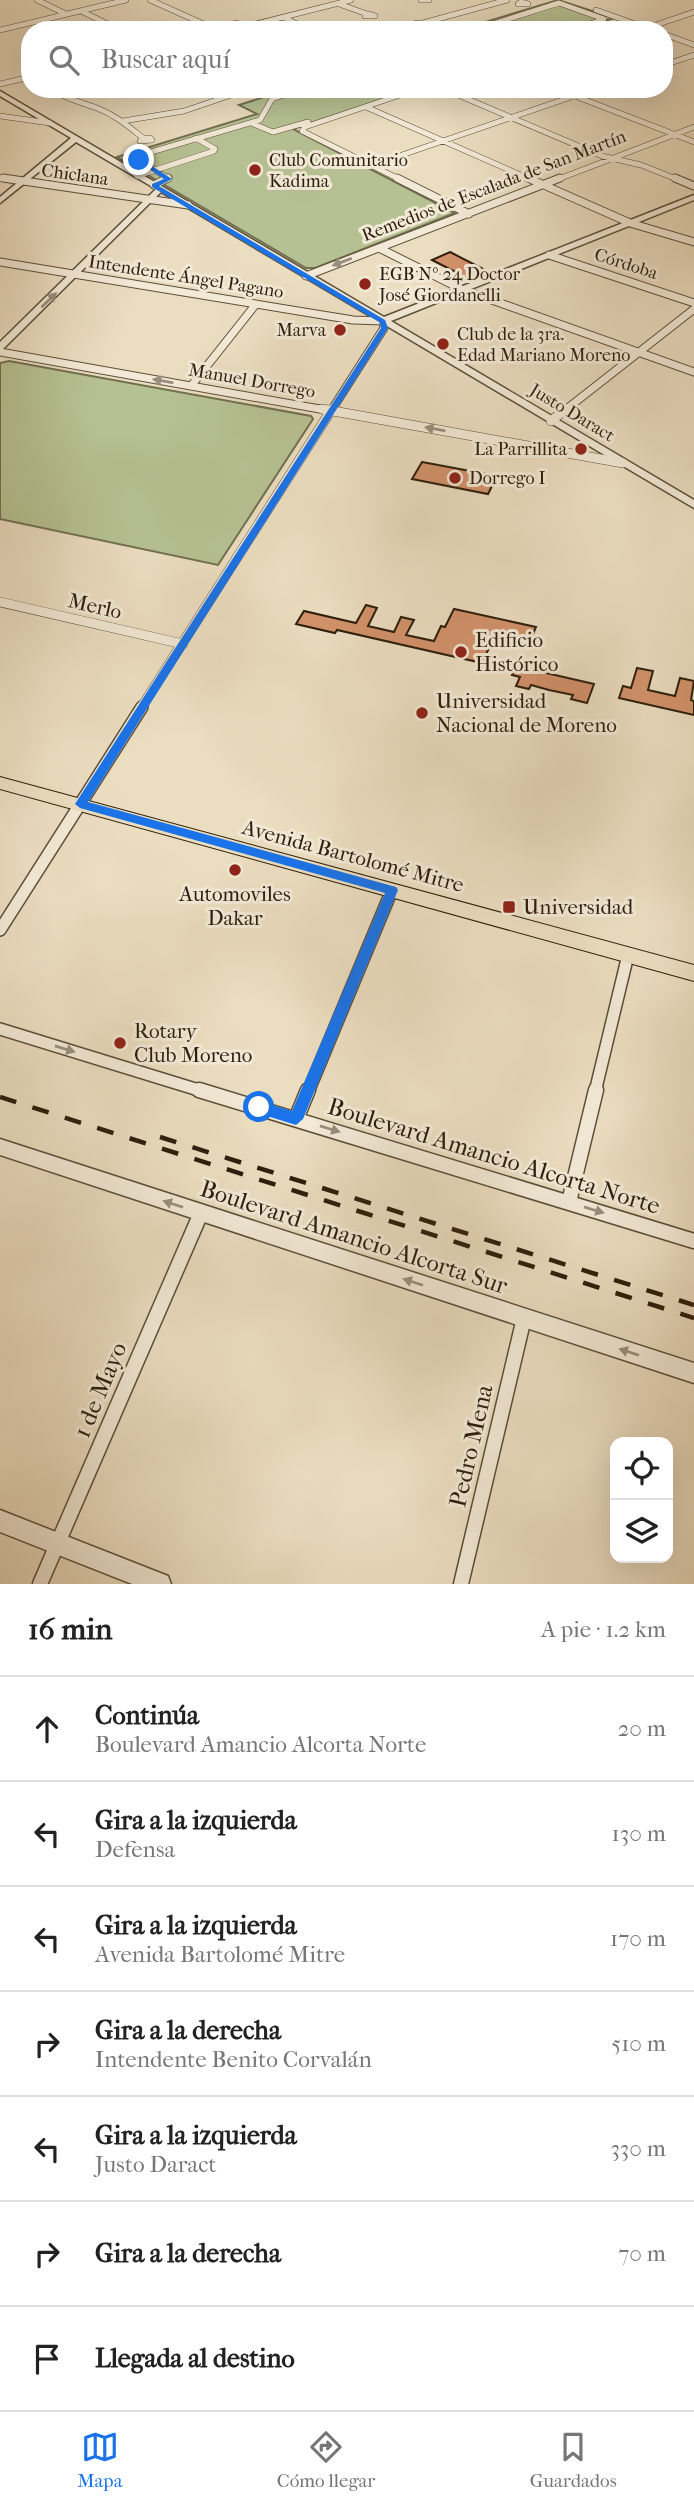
<!DOCTYPE html>
<html lang="es">
<meta charset="utf-8">
<style>
body{margin:0;font-family:"IM FELL French Canon",serif;background:#f2f2f2;color:#222}
.controls{position:absolute;right:21px;bottom:21px;display:grid;overflow:hidden;border-radius:14px;box-shadow:0 7px 28px #0002}
.controls button{width:63px;height:63px;display:grid;place-items:center;padding:0;border:0;border-bottom:2px solid #e0e0e0;background:#fff;color:#222;font:35px sans-serif}
.stop{position:absolute;width:21px;height:21px;margin:-16px;border:5px solid #1a73e8;border-radius:50%;background:#fff}
.stop.end{background:#1a73e8;border-color:#fff;box-shadow:0 2px 7px #0008}
.list{margin:0;padding:0;list-style:none}
h2{display:flex;justify-content:space-between;align-items:center;height:91px;margin:0;padding:0 28px;font-size:30px}
h2 small{font-size:23px;font-weight:400;color:#767676}
.list li{display:grid;grid-template-columns:46px 1fr auto;gap:21px;align-items:center;box-sizing:border-box;height:105px;padding:0 28px;border-top:2px solid #e0e0e0}
.list b{display:block;font-size:26px;white-space:nowrap}
.list p{margin:0;font-size:23px;white-space:nowrap;color:#767676}
.list em{font-size:23px;font-style:normal;color:#767676}
.icon{flex:none;width:38px;height:38px;fill:none;stroke:currentColor;stroke-width:2;stroke-linecap:round;stroke-linejoin:round}
.map{position:relative;flex:none;width:694px;height:1584px;overflow:hidden}
.search{position:absolute;background:#fff;box-shadow:0 7px 28px #0002;left:21px;right:21px;top:21px;height:77px;display:flex;align-items:center;gap:18px;box-sizing:border-box;padding:0 24px;border-radius:28px;color:#767676;font-size:26px}
.sheet{height:826px;background:#fff}
nav{display:flex;justify-content:space-around;align-items:center;box-sizing:border-box;height:98px;border-top:2px solid #e0e0e0;background:#fff;font-size:19px;color:#767676}
nav a{display:grid;justify-items:center;gap:4px}
nav .on{color:#1a73e8}
.map>svg:first-child{display:block}
.green{fill:#b6c193;stroke:#717050;stroke-width:2}
.building{fill:#d3926b;stroke:#2c1e0c;stroke-width:2}
.lines{fill:none;stroke-linecap:round;stroke-linejoin:round}
.minor-far4-casing{stroke:#5c4e39;stroke-width:6}
.minor-far3-casing{stroke:#5c4e39;stroke-width:9}
.minor-far2-casing{stroke:#5c4e39;stroke-width:10}
.minor-far1-casing{stroke:#5c4e39;stroke-width:14}
.minor-casing{stroke:#5c4e39;stroke-width:17}
.tertiary-casing{stroke:#5c4e39;stroke-width:3}
.primary-casing{stroke:#2c1e0c;stroke-width:2}
.minor-far4{stroke:#f2e9d6;stroke-width:5}
.minor-far3{stroke:#f2e9d6;stroke-width:7}
.minor-far2{stroke:#f2e9d6;stroke-width:9}
.minor-far1{stroke:#f2e9d6;stroke-width:11}
.minor{stroke:#f2e9d6;stroke-width:14}
.tertiary{fill:#f2e9d6;fill-rule:evenodd}
.primary{fill:#ebddc0;fill-rule:evenodd}
.rail{stroke:#2c1e0c;stroke-width:4.5;stroke-dasharray:17 17;stroke-linecap:butt}
.oneway{fill:#998e7b}
.route{fill:#1a73e8}
.poi-dot{fill:#8f2418;stroke:#f2e9d6;stroke-width:2.5}
.labels{text-anchor:middle;dominant-baseline:central;stroke-width:6;stroke-linejoin:round;paint-order:stroke}
.far-poi-label{font-size:18px;fill:#2c1e0c;stroke:#f2e9d6;text-anchor:start}
.far-street-label{font-size:18px;fill:#2c1e0c;stroke:#f2e9d6}
.street-label{font-size:21px;fill:#2c1e0c;stroke:#f2e9d6}
.poi-label{font-size:21px;fill:#2c1e0c;stroke:#f2e9d6;text-anchor:start}
.near-street-label{font-size:24px;fill:#2c1e0c;stroke:#f2e9d6}
</style>
<div class="map">
<svg width="694" height="1584" viewBox="0 0 694 1584">
<rect width="100%" height="100%" fill="#ebddc0"/>
<filter id="stains"><feTurbulence type="fractalNoise" baseFrequency=".00286" numOctaves="4"/><feColorMatrix values="0 0 0 0 .2 0 0 0 0 .09 0 0 0 0 .02 0 0 0 .5 -.17"/></filter>
<radialGradient id="worn" r=".72"><stop offset=".6" stop-color="#630" stop-opacity="0"/><stop offset="1" stop-color="#630" stop-opacity=".3"/></radialGradient>
<path class="green" d="M 558,0 L 614,18 L 578,30 L 459,30 Z
M 290,89 L 414,89 L 293,129 L 455,213 L 315,268 L 306,268 L 117,157 L 257,114 L 239,105 Z
M 9,361 L 311,416 L 313,419 L 218,565 L 0,519 L 0,363 Z"/>
<path class="building" d="M 450,252 L 485,270 L 467,278 L 432,260 Z
M 422,462 L 497,476 L 488,494 L 412,479 Z
M 366,605 L 377,608 L 368,626 L 394,632 L 401,617 L 414,620 L 406,635 L 434,641 L 441,626 L 445,627 L 454,609 L 536,627 L 529,643 L 495,635 L 482,663 L 337,630 L 335,633 L 296,624 L 304,611 L 356,623 Z
M 516,666 L 594,684 L 587,703 L 571,699 L 573,695 L 549,690 L 531,685 L 529,689 L 516,686 L 520,677 L 512,675 Z
M 637,668 L 653,671 L 648,690 L 675,696 L 680,678 L 694,681 L 691,700 L 694,701 L 694,715 L 619,698 L 623,686 L 631,688 Z"/>
<g class="lines">
<g class="minor-far4-casing">
<path id="minor-far4" d="M 37,0 L 66,14
M 150,0 L 215,29
M 421,0 L 429,0
M 521,2 L 528,4 L 518,4 Z
M 339,4 L 367,14
M 596,10 L 652,30
M 81,11 L 120,30
M 368,14 L 375,16 L 365,16 Z
M 283,17 L 309,30
M 416,23 L 425,25 L 413,25 Z
M 423,23 L 507,0
M 644,29 L 694,12
M 0,30 L 126,0
M 212,30 L 237,23
M 232,30 L 351,0
M 474,30 L 559,3 L 604,19 L 573,30
M 664,34 L 694,45
M 664,65 L 694,55
M 0,84 L 30,77
M 51,89 C 66,99 80,102 97,108 C 115,115 128,126 143,138
M 444,89 L 602,156 L 641,165 L 679,180
M 557,89 L 694,142
M 366,107 L 532,180
M 0,116 L 50,123
M 123,121 L 184,111 L 243,91
M 251,123 L 273,132 L 308,122
M 144,138 L 150,138 L 152,140 L 140,141 Z
M 376,168 L 402,155 L 594,89
M 137,176 L 214,151 L 215,149 L 196,138
M 0,178 L 15,180
M 166,180 L 169,179 L 139,160 L 141,155 L 260,120 L 272,99 L 301,89
M 401,180 L 302,131 L 305,127 L 418,89
M 556,180 L 694,127"/>
</g>
<g class="minor-far3-casing">
<path id="minor-far3" d="M 3,178 L 188,205
M 397,178 L 469,214
M 528,178 L 630,223 L 694,242
M 675,178 L 694,186
M 154,185 L 168,178
M 379,248 L 461,289 L 694,372
M 549,255 L 694,303
M 0,262 L 353,320 L 383,321 L 384,328 L 331,411
M 306,276 L 560,178
M 0,352 L 331,411
M 191,386 L 256,304
M 564,411 L 694,309"/>
</g>
<g class="minor-far2-casing">
<path id="minor-far2" d="M 322,409 L 623,463
M 551,421 L 566,409
M 0,602 L 183,644
M 141,708 L 332,409"/>
</g>
<g class="minor-far1-casing">
<path id="minor-far1" d="M 0,930 L 142,707
M 0,1029 L 205,1092
M 308,1092 L 392,890
M 595,1092 L 628,955"/>
</g>
<g class="minor-casing">
<path id="minor" d="M 199,1090 L 694,1241
M 296,1119 L 308,1090
M 569,1202 L 596,1090
M 40,1584 L 201,1213
M 461,1584 L 524,1318"/>
</g>
<g class="tertiary-casing">
<path id="tertiary" d="M 0,91 L 384,317 L 694,195 L 694,200 L 391,321 L 694,500 L 694,508 L 161,192 L 3,349 L 0,350 L 0,342 L 156,189 L 76,142 L 0,203 L 0,197 L 71,138 L 0,96 Z
M 0,1139 L 694,1363 L 694,1383 L 0,1155 Z
M 0,1510 L 168,1576 L 171,1584 L 132,1584 L 0,1532 Z"/>
</g>
<g class="primary-casing">
<path id="primary" d="M 0,777 L 694,965 L 694,981 L 0,789 Z"/>
</g>
<use href="#minor-far4" class="minor-far4"/>
<use href="#minor-far3" class="minor-far3"/>
<use href="#minor-far2" class="minor-far2"/>
<use href="#minor-far1" class="minor-far1"/>
<use href="#minor" class="minor"/>
<use href="#tertiary" class="tertiary"/>
<use href="#primary" class="primary"/>
<path class="rail" d="M 0,1097 L 694,1318
M 160,1137 L 694,1305"/>
</g>
<defs><path id="oneway-solid" d="M-6-.8H1V-3.2L6.5 0L1 3.2V.8H-6Z" transform="scale(1.75)"/></defs>
<g class="oneway">
<use href="#oneway-solid" transform="translate(342 262) rotate(159)"/>
<use href="#oneway-solid" transform="translate(49 300) rotate(-44)"/>
<use href="#oneway-solid" transform="translate(163 381) rotate(-170)"/>
<use href="#oneway-solid" transform="translate(435 429) rotate(-170)"/>
<use href="#oneway-solid" transform="translate(65 1049) rotate(17)"/>
<use href="#oneway-solid" transform="translate(330 1129) rotate(17)"/>
<use href="#oneway-solid" transform="translate(173 1204) rotate(-162)"/>
<use href="#oneway-solid" transform="translate(594 1210) rotate(17)"/>
<use href="#oneway-solid" transform="translate(413 1282) rotate(-162)"/>
<use href="#oneway-solid" transform="translate(629 1352) rotate(-162)"/>
</g>
<path class="route" d="M 137,159 L 141,159 L 172,179 L 159,186 L 385,320 L 388,328 L 88,802 L 396,887 L 398,890 L 303,1119 L 296,1125 L 254,1112 L 252,1107 L 259,1101 L 292,1111 L 385,893 L 80,808 L 75,804 L 381,328 L 379,322 L 152,187 L 152,184 L 164,179 L 137,161 Z"/>
<g class="poi-dot">
<circle cx="255" cy="170" r="7"/>
<circle cx="365" cy="284" r="7"/>
<circle cx="340" cy="330" r="7"/>
<circle cx="443" cy="344" r="7"/>
<circle cx="581" cy="449" r="7"/>
<circle cx="455" cy="478" r="7"/>
<circle cx="461" cy="652" r="7"/>
<circle cx="422" cy="713" r="7"/>
<circle cx="235" cy="870" r="7"/>
<rect x="502" y="900" width="14" height="14" rx="3.5"/>
<circle cx="120" cy="1043" r="7"/>
</g>
<g class="labels">
<g class="far-poi-label">
<text x="269" y="160">Club Comunitario<tspan x="269" dy="21">Kadima</tspan></text>
<text x="379" y="274">EGB Nº 24 Doctor<tspan x="379" dy="21">José Giordanelli</tspan></text>
<text x="326" y="330" text-anchor="end">Marva</text>
<text x="457" y="334">Club de la 3ra.<tspan x="457" dy="21">Edad Mariano Moreno</tspan></text>
<text x="567" y="449" text-anchor="end">La Parrillita</text>
<text x="469" y="478">Dorrego I</text>
</g>
<g class="far-street-label">
<text transform="translate(75 175) rotate(8)">Chiclana</text>
<text transform="translate(494 186) rotate(-21)">Remedios de Escalada de San Martín</text>
<text transform="translate(626 264) rotate(18)">Córdoba</text>
<text transform="translate(186 277) rotate(9)">Intendente Ángel Pagano</text>
<text transform="translate(252 381) rotate(10)">Manuel Dorrego</text>
<text transform="translate(572 413) rotate(31)">Justo Daract</text>
</g>
<g class="street-label">
<text transform="translate(95 606) rotate(13)">Merlo</text>
<text transform="translate(353 856) rotate(15)">Avenida Bartolomé Mitre</text>
</g>
<g class="poi-label">
<text x="475" y="640">Edificio<tspan x="475" dy="24">Histórico</tspan></text>
<text x="436" y="701">Universidad<tspan x="436" dy="24">Nacional de Moreno</tspan></text>
<text x="235" y="894" text-anchor="middle">Automoviles<tspan x="235" dy="24">Dakar</tspan></text>
<text x="523" y="907">Universidad</text>
<text x="134" y="1031">Rotary<tspan x="134" dy="24">Club Moreno</tspan></text>
</g>
<g class="near-street-label">
<text transform="translate(494 1156) rotate(17)">Boulevard Amancio Alcorta Norte</text>
<text transform="translate(354 1237) rotate(18)">Boulevard Amancio Alcorta Sur</text>
<text transform="translate(100 1390) rotate(-67)">1 de Mayo</text>
<text transform="translate(471 1446) rotate(-77)">Pedro Mena</text>
</g>
</g>
<rect width="100%" height="100%" filter="url(#stains)"/>
<rect width="100%" height="100%" fill="url(#worn)"/>
</svg>
<div class="controls">
<button><svg class="icon" aria-label="locate" viewBox="0 0 24 24"><circle cx="12" cy="12" r="6"/><path d="M12 2v4M12 18v4M2 12h4M18 12h4"/></svg></button>
<button><svg class="icon" aria-label="layers" viewBox="0 0 24 24"><path d="M12 4l9 5-9 5-9-5zM3 14l9 5 9-5"/></svg></button>
</div>
<div class="stop" style="left:259px;top:1107px"></div>
<div class="stop end" style="left:139px;top:160px"></div>
<div class="search"><svg class="icon" aria-label="search" viewBox="0 0 24 24"><circle cx="10" cy="10" r="6"/><path d="M15 15l6 6"/></svg>Buscar aquí</div>
</div>
<section class="sheet">
<h2>16 min<small>A pie · 1.2 km</small></h2>
<ul class="list">
<li><svg class="icon" aria-label="ahead" viewBox="0 0 24 24"><path d="M12 20V5M6 11l6-6 6 6"/></svg><div><b>Continúa</b><p>Boulevard Amancio Alcorta Norte</p></div><em>20 m</em></li>
<li><svg class="icon" aria-label="left" viewBox="0 0 24 24"><path d="M17 20v-9H6M10 6l-5 5 5 5"/></svg><div><b>Gira a la izquierda</b><p>Defensa</p></div><em>130 m</em></li>
<li><svg class="icon" aria-label="left" viewBox="0 0 24 24"><path d="M17 20v-9H6M10 6l-5 5 5 5"/></svg><div><b>Gira a la izquierda</b><p>Avenida Bartolomé Mitre</p></div><em>170 m</em></li>
<li><svg class="icon" aria-label="right" viewBox="0 0 24 24"><path d="M7 20v-9h11M14 6l5 5-5 5"/></svg><div><b>Gira a la derecha</b><p>Intendente Benito Corvalán</p></div><em>510 m</em></li>
<li><svg class="icon" aria-label="left" viewBox="0 0 24 24"><path d="M17 20v-9H6M10 6l-5 5 5 5"/></svg><div><b>Gira a la izquierda</b><p>Justo Daract</p></div><em>330 m</em></li>
<li><svg class="icon" aria-label="right" viewBox="0 0 24 24"><path d="M7 20v-9h11M14 6l5 5-5 5"/></svg><div><b>Gira a la derecha</b></div><em>70 m</em></li>
<li><svg class="icon" aria-label="arrive" viewBox="0 0 24 24"><path d="M6 21V4h12l-3 4 3 4H6"/></svg><div><b>Llegada al destino</b></div></li>
</ul>
</section>
<nav>
<a class="on"><svg class="icon" aria-label="map" viewBox="0 0 24 24"><path d="M3 6l6-2 6 2 6-2v14l-6 2-6-2-6 2zM9 4v14M15 6v14"/></svg>Mapa</a>
<a><svg class="icon" aria-label="directions" viewBox="0 0 24 24"><path d="M12 3l9 9-9 9-9-9zM9 14v-3h6M13 9l2 2-2 2"/></svg>Cómo llegar</a>
<a><svg class="icon" aria-label="saved" viewBox="0 0 24 24"><path d="M7 4h10v16l-5-4-5 4z"/></svg>Guardados</a>
</nav>
